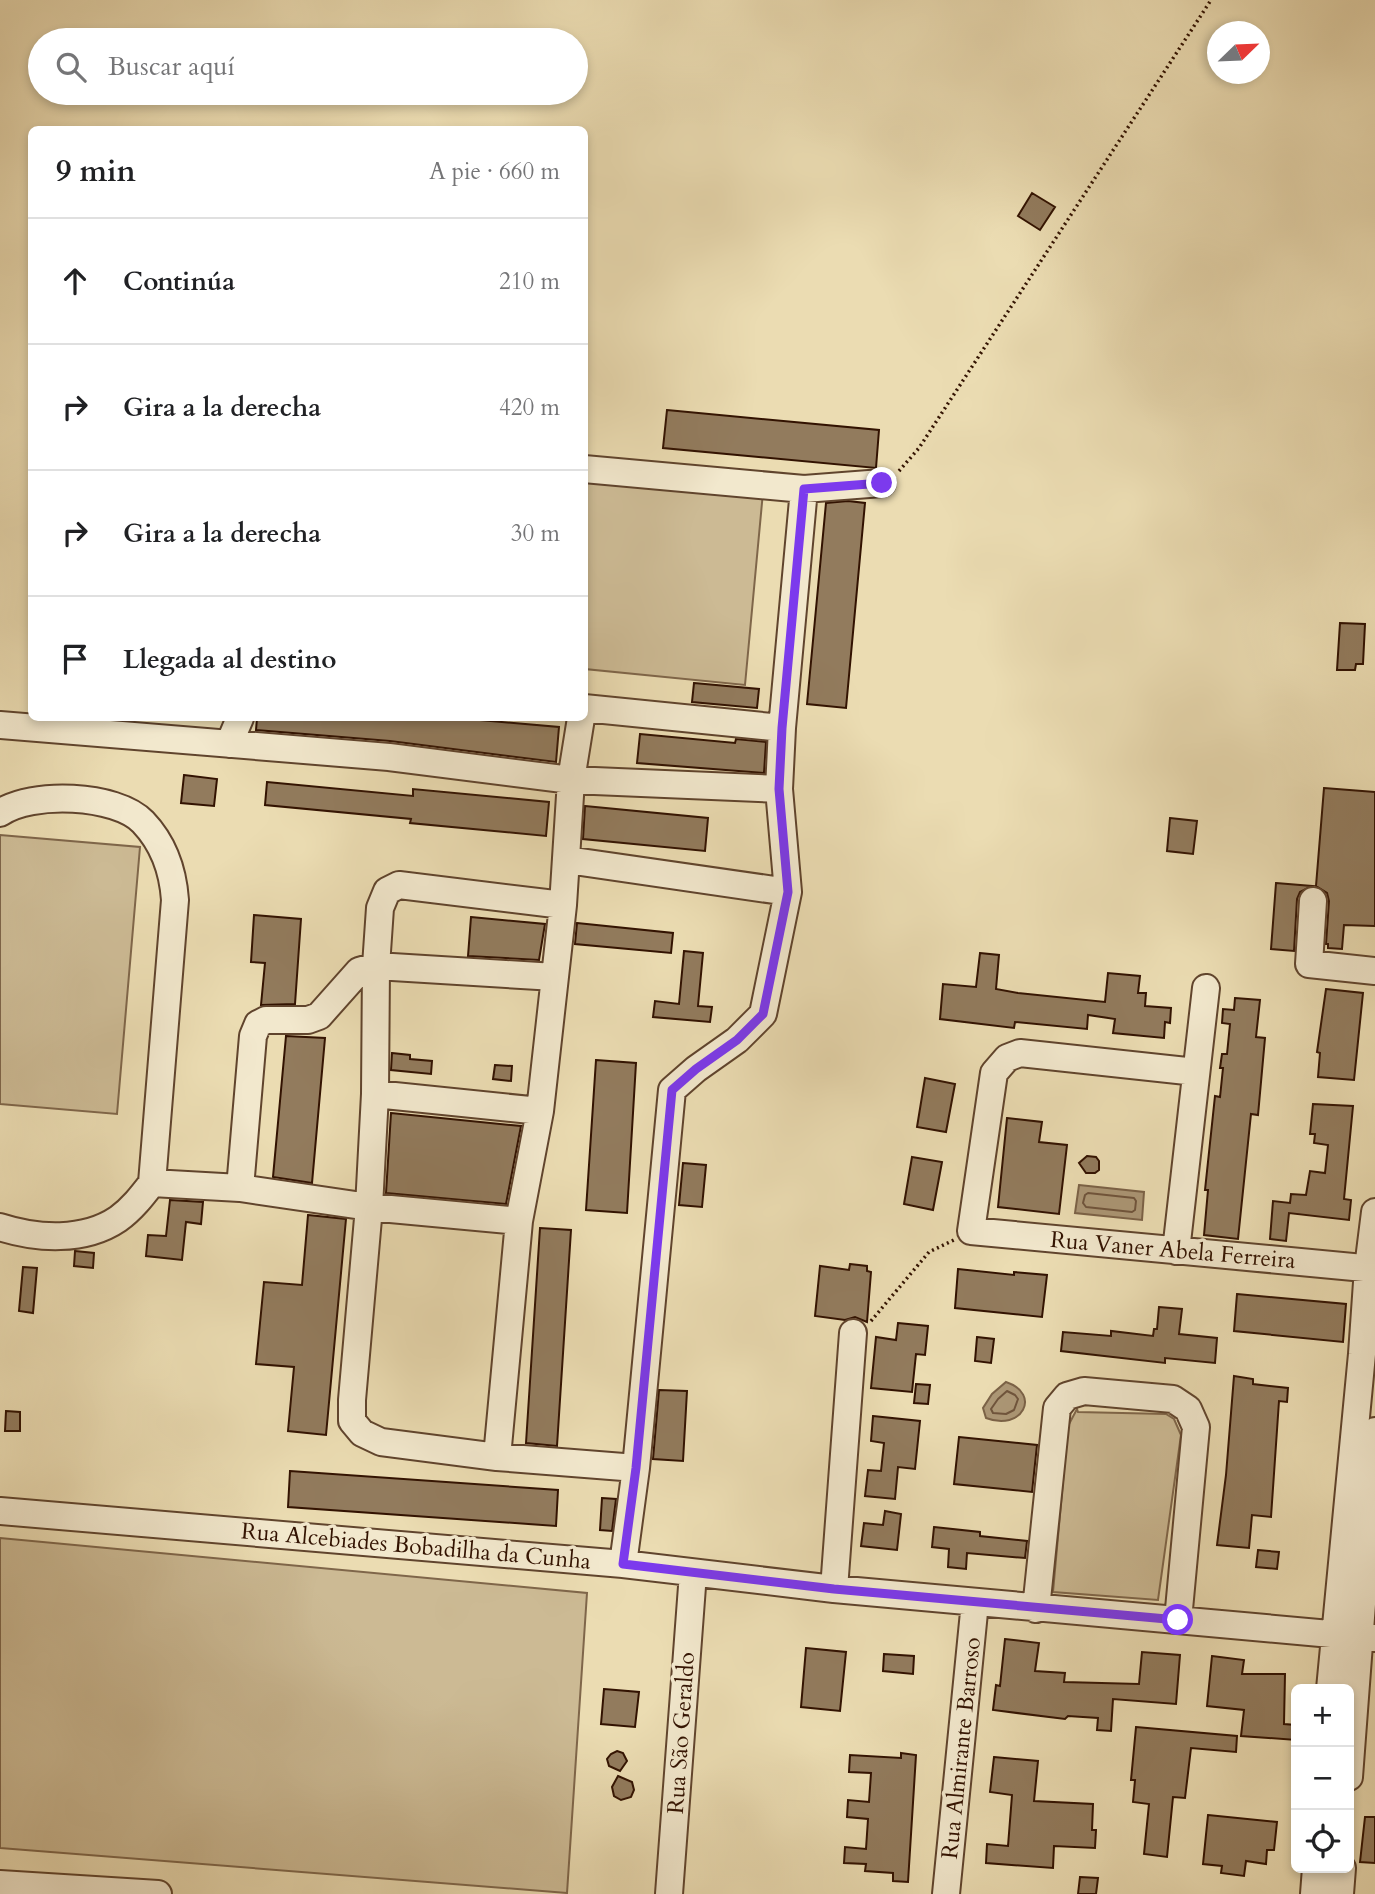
<!DOCTYPE html>
<html lang="es">
<meta charset="utf-8">
<style>
body{margin:0;font-family:Cardo,serif;background:#f6f6f6;color:#202124}
.controls{position:absolute;right:21px;bottom:21px;display:grid;overflow:hidden;border-radius:10px;box-shadow:0 4px 10px #0003}
.controls button{width:63px;height:63px;display:grid;place-items:center;padding:0;border:0;border-bottom:2px solid #e0e0e0;background:#fff;color:#202124;font:35px sans-serif}
.compass{position:absolute;left:1207px;top:21px;width:63px;height:63px;border-radius:50%;background:#fff;box-shadow:0 4px 10px #0003;rotate:67deg}
.stop{position:absolute;width:21px;height:21px;margin:-16px;border:5px solid #7c3aed;border-radius:50%;background:#fff}
.stop.end{background:#7c3aed;border-color:#fff;box-shadow:0 2px 7px #0008}
.list{margin:0;padding:0;list-style:none}
h2{display:flex;justify-content:space-between;align-items:center;height:91px;margin:0;padding:0 28px;font-size:30px}
h2 small{font-size:23px;font-weight:400;color:#757577}
.list li{display:grid;grid-template-columns:46px 1fr auto;gap:21px;align-items:center;box-sizing:border-box;height:126px;padding:0 28px;border-top:2px solid #e0e0e0}
.list b{display:block;font-size:26px;white-space:nowrap}
.list em{font-size:23px;font-style:normal;color:#757577}
.icon{flex:none;width:38px;height:38px;fill:none;stroke:currentColor;stroke-width:2;stroke-linecap:round;stroke-linejoin:round}
.map{position:relative;flex:none;width:1375px;height:1894px;overflow:hidden}
.search{position:absolute;background:#fff;box-shadow:0 4px 10px #0003;left:28px;top:28px;width:560px;height:77px;display:flex;align-items:center;gap:18px;box-sizing:border-box;padding:0 24px;border-radius:38px;color:#757577;font-size:26px}
.panel{position:absolute;background:#fff;box-shadow:0 4px 10px #0003;left:28px;top:126px;width:560px;height:595px;border-radius:10px}
.map>svg:first-child{display:block}
.green{fill:#ccba94;stroke:#7f664a;stroke-width:2}
.water{fill:#ac9776;stroke:#7b6247;stroke-width:2}
.lines{fill:none;stroke-linecap:round;stroke-linejoin:round}
.shore{stroke:#6f543c;stroke-width:2}
.building{fill:#927b5d;stroke:#321201;stroke-width:2}
.minor-casing{stroke:#60442d;stroke-width:30}
.path{stroke:#321201;stroke-width:3.5;stroke-dasharray:2 3.5;stroke-linecap:butt}
.minor{stroke:#f2e8cd;stroke-width:26}
.route{stroke:#7c3aed;stroke-width:9}
.labels{text-anchor:middle;dominant-baseline:central;stroke-width:7;stroke-linejoin:round;paint-order:stroke}
.street-label{font-size:23px;fill:#321201;stroke:#f2e8cd}
</style>
<div class="map">
<svg width="1375" height="1894" viewBox="0 0 1375 1894">
<rect width="100%" height="100%" fill="#ebdcb2"/>
<filter id="stains"><feTurbulence type="fractalNoise" baseFrequency=".00286" numOctaves="4"/><feColorMatrix values="0 0 0 0 .2 0 0 0 0 .09 0 0 0 0 .02 0 0 0 .5 -.17"/></filter>
<radialGradient id="worn" r=".72"><stop offset=".6" stop-color="#630" stop-opacity="0"/><stop offset="1" stop-color="#630" stop-opacity=".3"/></radialGradient>
<path class="green" d="M 584,474 L 763,492 L 745,685 L 585,669 Z
M 0,835 L 140,847 L 117,1114 L 0,1104 Z
M 1077,1409 L 1078,1412 L 1166,1414 L 1174,1419 L 1181,1435 L 1158,1600 L 1053,1592 L 1068,1426 Z
M 0,1538 L 587,1593 L 567,1893 L 0,1848 Z"/>
<path class="water" d="M 1079,1185 L 1144,1192 L 1142,1220 L 1075,1213 Z
M 1006,1382 C 1042,1394 1022,1432 986,1418 L 983,1408 L 992,1394 Z"/>
<g class="lines">
<path class="shore" d="M 1088,1193 L 1134,1198 L 1136,1201 L 1135,1210 L 1132,1212 L 1086,1207 L 1083,1203 L 1085,1195 Z
M 1007,1391 L 1015,1395 L 1018,1399 L 1014,1410 L 1006,1414 L 993,1413 L 991,1409 L 998,1399 Z"/>
</g>
<path class="building" d="M 1032,193 L 1055,207 L 1040,230 L 1018,216 Z
M 667,410 L 879,430 L 876,468 L 663,448 Z
M 848,501 L 865,503 L 846,708 L 807,704 L 826,503 Z
M 1340,623 L 1365,624 L 1363,664 L 1356,664 L 1355,670 L 1337,670 Z
M 694,683 L 759,689 L 757,708 L 692,702 Z
M 257,718 L 458,718 L 559,727 L 556,762 L 390,741 L 256,730 Z
M 640,734 L 735,743 L 736,739 L 766,742 L 764,773 L 637,763 Z
M 184,775 L 217,779 L 214,806 L 181,803 Z
M 267,782 L 413,796 L 413,789 L 549,802 L 546,836 L 410,823 L 411,819 L 265,805 Z
M 1324,788 L 1375,792 L 1375,926 L 1344,925 L 1342,949 L 1328,948 L 1328,944 L 1326,944 L 1329,901 L 1327,893 L 1316,886 Z
M 585,806 L 708,818 L 705,851 L 583,839 Z
M 1170,818 L 1197,821 L 1193,854 L 1167,851 Z
M 1276,883 L 1312,886 L 1300,892 L 1297,899 L 1294,951 L 1271,949 Z
M 254,915 L 301,919 L 295,1004 L 261,1005 L 265,963 L 251,962 Z
M 471,917 L 545,924 L 539,960 L 468,956 Z
M 577,923 L 673,933 L 671,953 L 575,944 Z
M 684,951 L 703,953 L 698,1006 L 712,1007 L 710,1022 L 653,1017 L 655,1001 L 679,1004 Z
M 980,953 L 999,955 L 996,989 L 1018,993 L 1105,1002 L 1108,973 L 1140,976 L 1138,993 L 1146,993 L 1145,1006 L 1171,1008 L 1170,1023 L 1165,1022 L 1164,1038 L 1113,1033 L 1115,1019 L 1088,1015 L 1087,1029 L 1015,1022 L 1014,1028 L 940,1019 L 943,984 L 976,987 Z
M 1326,989 L 1363,993 L 1354,1080 L 1318,1077 L 1320,1053 L 1317,1052 Z
M 1235,998 L 1260,1000 L 1256,1037 L 1265,1038 L 1258,1115 L 1251,1114 L 1238,1239 L 1204,1235 L 1208,1190 L 1205,1190 L 1215,1096 L 1220,1097 L 1223,1068 L 1220,1068 L 1222,1054 L 1227,1054 L 1230,1024 L 1222,1023 L 1223,1009 L 1234,1010 Z
M 286,1036 L 325,1038 L 312,1183 L 273,1177 Z
M 392,1053 L 410,1055 L 410,1059 L 432,1061 L 431,1074 L 391,1070 Z
M 596,1060 L 636,1063 L 627,1213 L 586,1210 Z
M 495,1065 L 512,1066 L 511,1081 L 493,1079 Z
M 925,1078 L 955,1084 L 946,1132 L 917,1127 Z
M 1313,1104 L 1353,1106 L 1344,1199 L 1351,1200 L 1349,1220 L 1289,1213 L 1286,1241 L 1270,1239 L 1273,1201 L 1290,1203 L 1291,1194 L 1306,1195 L 1310,1171 L 1325,1173 L 1328,1145 L 1314,1143 L 1315,1134 L 1310,1134 Z
M 391,1113 L 521,1126 L 506,1204 L 386,1193 Z
M 1007,1118 L 1042,1122 L 1039,1142 L 1067,1145 L 1059,1214 L 998,1207 Z
M 1087,1156 L 1096,1157 L 1099,1161 L 1099,1170 L 1095,1173 L 1086,1173 L 1079,1163 Z
M 912,1157 L 942,1162 L 933,1210 L 904,1204 Z
M 683,1163 L 706,1165 L 702,1207 L 679,1205 Z
M 170,1200 L 203,1202 L 201,1224 L 186,1222 L 182,1260 L 146,1256 L 148,1235 L 166,1236 Z
M 308,1215 L 346,1219 L 326,1435 L 288,1431 L 294,1367 L 256,1364 L 264,1282 L 302,1285 Z
M 540,1228 L 571,1230 L 557,1446 L 526,1443 Z
M 75,1251 L 94,1253 L 93,1268 L 74,1266 Z
M 850,1264 L 867,1266 L 867,1271 L 871,1272 L 867,1322 L 855,1317 L 845,1320 L 815,1316 L 820,1266 L 849,1270 Z
M 23,1267 L 37,1268 L 33,1313 L 19,1311 Z
M 958,1269 L 1014,1275 L 1014,1272 L 1047,1275 L 1042,1317 L 955,1308 Z
M 1237,1294 L 1346,1304 L 1343,1342 L 1234,1331 Z
M 1159,1307 L 1182,1309 L 1179,1334 L 1217,1338 L 1215,1363 L 1165,1358 L 1165,1363 L 1061,1351 L 1063,1332 L 1111,1336 L 1111,1331 L 1153,1336 L 1154,1329 L 1157,1329 Z
M 898,1323 L 928,1326 L 925,1355 L 916,1354 L 912,1392 L 871,1388 L 876,1337 L 896,1340 Z
M 977,1337 L 994,1339 L 991,1363 L 975,1361 Z
M 1234,1376 L 1253,1379 L 1253,1384 L 1288,1388 L 1287,1402 L 1279,1401 L 1271,1517 L 1252,1515 L 1249,1548 L 1217,1545 L 1226,1475 Z
M 916,1384 L 930,1385 L 928,1404 L 914,1403 Z
M 659,1390 L 687,1391 L 683,1461 L 653,1459 Z
M 6,1411 L 20,1412 L 20,1431 L 5,1431 Z
M 873,1416 L 920,1421 L 915,1469 L 898,1467 L 895,1499 L 865,1496 L 868,1470 L 881,1471 L 884,1443 L 871,1441 Z
M 959,1437 L 1037,1445 L 1032,1492 L 954,1484 Z
M 290,1471 L 558,1490 L 556,1526 L 288,1507 Z
M 602,1498 L 616,1499 L 612,1531 L 600,1530 Z
M 885,1511 L 901,1514 L 897,1550 L 861,1546 L 864,1523 L 883,1525 Z
M 934,1527 L 980,1532 L 980,1536 L 1027,1541 L 1025,1558 L 967,1553 L 966,1569 L 948,1567 L 949,1549 L 932,1547 Z
M 1258,1550 L 1279,1552 L 1277,1569 L 1256,1567 Z
M 1005,1639 L 1039,1643 L 1035,1671 L 1065,1673 L 1064,1682 L 1139,1684 L 1142,1652 L 1180,1655 L 1176,1704 L 1113,1699 L 1111,1731 L 1097,1730 L 1098,1718 L 1068,1716 L 1065,1719 L 993,1710 L 996,1685 L 1000,1686 Z
M 806,1648 L 846,1652 L 840,1711 L 801,1707 Z
M 884,1654 L 914,1656 L 913,1674 L 883,1671 Z
M 1212,1656 L 1244,1660 L 1242,1674 L 1285,1674 L 1284,1724 L 1296,1725 L 1296,1740 L 1241,1736 L 1244,1710 L 1207,1706 Z
M 604,1689 L 639,1692 L 635,1727 L 601,1724 Z
M 1136,1727 L 1237,1736 L 1236,1752 L 1191,1748 L 1185,1798 L 1173,1797 L 1167,1857 L 1144,1854 L 1149,1804 L 1133,1802 L 1135,1780 L 1131,1780 Z
M 617,1751 L 623,1753 L 627,1761 L 620,1771 L 609,1766 L 607,1759 L 611,1754 Z
M 901,1753 L 916,1755 L 908,1882 L 893,1881 L 893,1873 L 865,1871 L 866,1864 L 844,1863 L 845,1847 L 866,1849 L 868,1819 L 847,1817 L 848,1800 L 869,1802 L 871,1773 L 849,1772 L 850,1755 L 901,1758 Z
M 994,1757 L 1038,1761 L 1034,1801 L 1093,1804 L 1092,1830 L 1096,1830 L 1095,1848 L 1054,1846 L 1053,1868 L 986,1863 L 987,1844 L 1008,1846 L 1012,1795 L 990,1792 Z
M 618,1776 L 632,1782 L 634,1790 L 631,1797 L 621,1800 L 614,1796 L 612,1787 Z
M 1208,1815 L 1277,1822 L 1274,1850 L 1267,1850 L 1266,1864 L 1246,1861 L 1244,1876 L 1221,1873 L 1222,1866 L 1203,1864 Z
M 1365,1817 L 1375,1817 L 1375,1863 L 1360,1862 Z
M 1080,1877 L 1098,1878 L 1096,1894 L 1078,1894 Z"/>
<g class="lines">
<g class="minor-casing">
<path id="minor" d="M 584,469 L 804,489
M 584,708 L 782,728
M 0,725 L 389,757 L 571,780 L 779,789
M 229,744 L 240,718
M 0,813 C 31,791 116,794 143,822 C 163,843 173,871 175,900 L 152,1183 C 142,1196 132,1209 118,1219 C 84,1242 37,1239 0,1227
M 567,860 L 788,892
M 1313,901 L 1309,964 L 1375,971
M 563,905 L 399,885 L 387,891 L 380,908 L 376,966 L 375,1094 L 369,1207 L 352,1400 L 352,1421 L 362,1433 L 381,1442 L 497,1457 L 636,1468
M 1196,1072 L 1020,1053 L 1007,1058 L 994,1073 L 971,1231 L 1375,1269
M 375,1094 L 540,1111
M 152,1183 L 240,1188 L 369,1207 L 519,1221
M 240,1188 L 253,1036 L 258,1024 L 266,1020 L 308,1020 L 319,1016 L 359,971 L 376,966 L 555,977
M 1176,1251 L 1206,988
M 497,1457 L 519,1221 L 540,1111 L 563,905 L 571,780 L 581,718
M 0,1511 L 623,1564 L 834,1589 L 1375,1638
M 623,1564 L 636,1468 L 672,1090 L 696,1069 L 737,1040 L 763,1014 L 788,892 L 779,789 L 782,728 L 804,489 L 882,483
M 834,1589 L 853,1333
M 1036,1609 L 1057,1408 L 1067,1396 L 1084,1391 L 1173,1399 L 1188,1409 L 1196,1427 L 1178,1620
M 1330,1689 L 1362,1354 L 1368,1268 L 1375,1212
M 1349,1777 L 1375,1431
M 0,1884 L 158,1894
M 669,1894 L 693,1573
M 946,1894 L 975,1602
M 1314,1894 L 1316,1868
M 1340,1894 L 1342,1868"/>
</g>
<path class="path" d="M 899,471 L 919,448 L 1211,0
M 871,1321 L 929,1252 L 954,1240"/>
<use href="#minor" class="minor"/>
</g>
<g class="lines">
<path class="route" d="M 882,483 L 804,489 L 782,728 L 779,789 L 788,892 L 763,1014 L 737,1040 L 696,1069 L 672,1090 L 636,1468 L 623,1564 L 834,1589 L 1178,1620"/>
</g>
<g class="labels">
<g class="street-label">
<text transform="translate(1173 1250) rotate(5)">Rua Vaner Abela Ferreira</text>
<text transform="translate(416 1546) rotate(5)">Rua Alcebiades Bobadilha da Cunha</text>
<text transform="translate(681 1733) rotate(-86)">Rua São Geraldo</text>
<text transform="translate(961 1748) rotate(-84)">Rua Almirante Barroso</text>
</g>
</g>
<rect width="100%" height="100%" filter="url(#stains)"/>
<rect width="100%" height="100%" fill="url(#worn)"/>
</svg>
<div class="controls">
<button>+</button>
<button>−</button>
<button><svg class="icon" aria-label="locate" viewBox="0 0 24 24"><circle cx="12" cy="12" r="6"/><path d="M12 2v4M12 18v4M2 12h4M18 12h4"/></svg></button>
</div>
<svg class="compass" viewBox="-18 -18 36 36"><path d="M0-13l5 13h-10z" fill="#e53935"/><path d="M0 13l5-13h-10z" fill="#757577"/></svg>
<div class="stop" style="left:1178px;top:1620px"></div>
<div class="stop end" style="left:882px;top:483px"></div>
<div class="search"><svg class="icon" aria-label="search" viewBox="0 0 24 24"><circle cx="10" cy="10" r="6"/><path d="M15 15l6 6"/></svg>Buscar aquí</div>
<section class="panel">
<h2>9 min<small>A pie · 660 m</small></h2>
<ul class="list">
<li><svg class="icon" aria-label="ahead" viewBox="0 0 24 24"><path d="M12 20V5M6 11l6-6 6 6"/></svg><div><b>Continúa</b></div><em>210 m</em></li>
<li><svg class="icon" aria-label="right" viewBox="0 0 24 24"><path d="M7 20v-9h11M14 6l5 5-5 5"/></svg><div><b>Gira a la derecha</b></div><em>420 m</em></li>
<li><svg class="icon" aria-label="right" viewBox="0 0 24 24"><path d="M7 20v-9h11M14 6l5 5-5 5"/></svg><div><b>Gira a la derecha</b></div><em>30 m</em></li>
<li><svg class="icon" aria-label="arrive" viewBox="0 0 24 24"><path d="M6 21V4h12l-3 4 3 4H6"/></svg><div><b>Llegada al destino</b></div></li>
</ul>
</section>
</div>
